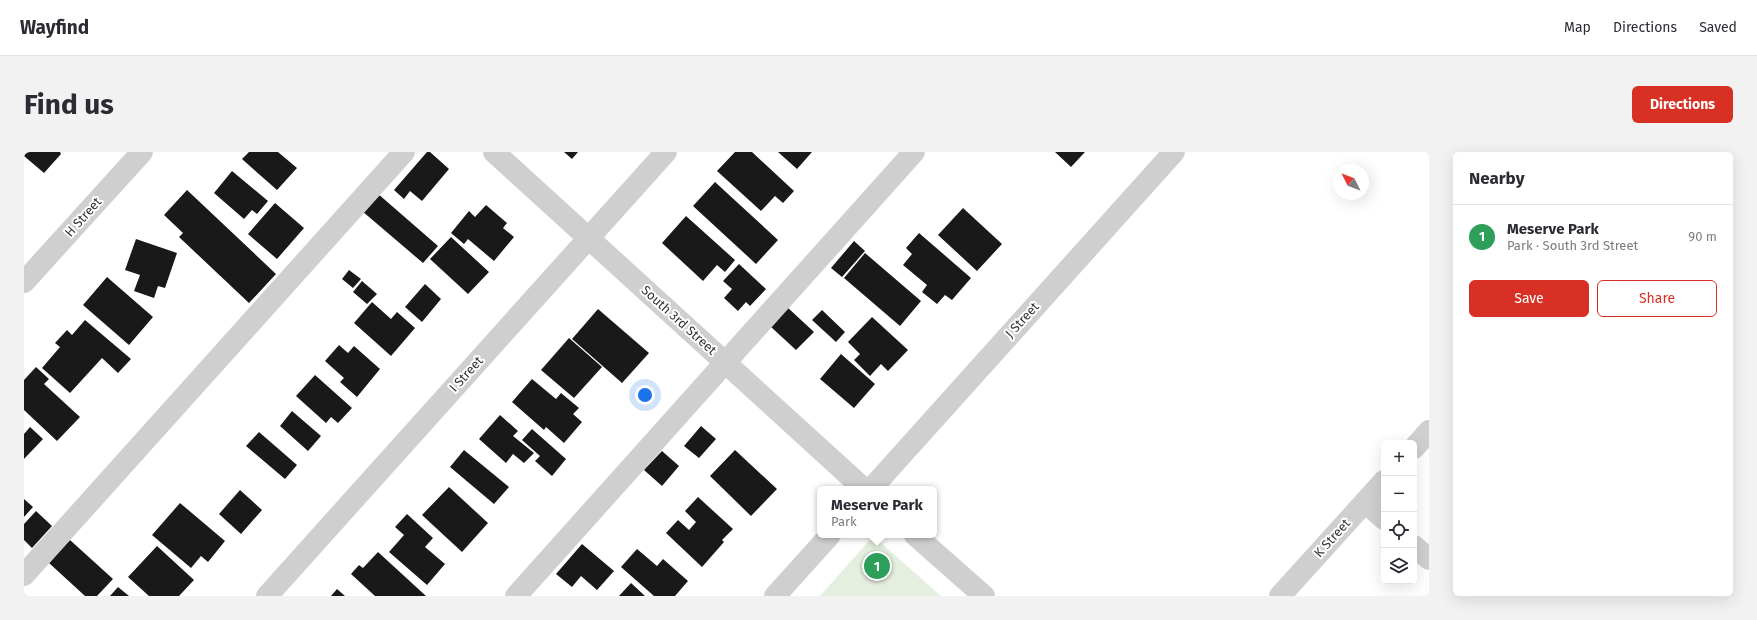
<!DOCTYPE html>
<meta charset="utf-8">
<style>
body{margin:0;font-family:"Fira Sans",sans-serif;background:#f2f2f3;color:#2b2b33}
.controls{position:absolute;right:12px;bottom:12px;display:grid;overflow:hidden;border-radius:6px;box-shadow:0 4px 16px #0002}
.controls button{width:36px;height:36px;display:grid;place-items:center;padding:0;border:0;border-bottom:1px solid #e1e1e2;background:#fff;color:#2b2b33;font:20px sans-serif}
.compass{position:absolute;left:1309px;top:12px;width:36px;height:36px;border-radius:50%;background:#fff;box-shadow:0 4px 16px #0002;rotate:312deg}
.you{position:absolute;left:621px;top:243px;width:14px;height:14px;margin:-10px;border:3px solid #fff;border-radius:50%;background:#1a73e8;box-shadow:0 0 0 6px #1a73e833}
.badge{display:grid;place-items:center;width:26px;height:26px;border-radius:50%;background:#d93025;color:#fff;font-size:13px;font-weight:700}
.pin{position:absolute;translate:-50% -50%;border:2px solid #fff;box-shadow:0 1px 4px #0006}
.popup{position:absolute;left:793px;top:334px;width:120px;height:52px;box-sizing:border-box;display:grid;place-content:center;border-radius:6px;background:#fff;filter:drop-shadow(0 1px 3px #0005);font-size:13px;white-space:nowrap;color:#7c7c81}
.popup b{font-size:15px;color:#2b2b33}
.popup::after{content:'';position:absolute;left:50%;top:100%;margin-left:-8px;border:8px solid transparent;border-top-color:#fff}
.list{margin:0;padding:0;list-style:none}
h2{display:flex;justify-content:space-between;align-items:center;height:52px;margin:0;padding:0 16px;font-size:17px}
h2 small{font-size:13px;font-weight:400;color:#7c7c81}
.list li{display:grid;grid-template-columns:26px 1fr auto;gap:12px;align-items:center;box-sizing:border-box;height:64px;padding:0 16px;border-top:1px solid #e1e1e2}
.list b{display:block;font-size:15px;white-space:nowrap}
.list p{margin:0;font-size:13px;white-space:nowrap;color:#7c7c81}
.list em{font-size:13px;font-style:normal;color:#7c7c81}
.actions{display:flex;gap:8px;padding:12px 16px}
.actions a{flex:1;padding:9px 0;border:1px solid #d93025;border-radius:6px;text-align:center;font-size:14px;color:#d93025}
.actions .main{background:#d93025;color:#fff}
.icon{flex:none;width:22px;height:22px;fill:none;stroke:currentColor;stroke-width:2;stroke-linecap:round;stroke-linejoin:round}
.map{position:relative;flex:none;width:1405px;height:444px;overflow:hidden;border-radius:6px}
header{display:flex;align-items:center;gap:24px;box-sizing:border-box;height:56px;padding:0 20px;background:#fff;border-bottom:1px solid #e1e1e2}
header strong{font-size:19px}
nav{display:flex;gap:22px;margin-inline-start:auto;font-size:14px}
.intro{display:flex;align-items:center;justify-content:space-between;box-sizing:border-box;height:96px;padding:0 24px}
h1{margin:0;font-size:28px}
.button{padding:10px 18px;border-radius:6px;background:#d93025;color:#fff;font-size:14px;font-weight:700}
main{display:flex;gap:24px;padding:0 24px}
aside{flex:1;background:#fff;border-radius:6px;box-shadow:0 4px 16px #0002}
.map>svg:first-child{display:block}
.green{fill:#e5efdf}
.building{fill:#191919}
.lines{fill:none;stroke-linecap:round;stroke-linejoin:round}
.minor{stroke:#cfcfcf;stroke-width:22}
.labels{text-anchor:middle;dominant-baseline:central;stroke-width:4;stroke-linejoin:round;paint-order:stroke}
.street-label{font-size:13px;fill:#323232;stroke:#fff}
</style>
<header>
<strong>Wayfind</strong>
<nav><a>Map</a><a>Directions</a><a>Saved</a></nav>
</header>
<div class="intro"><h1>Find us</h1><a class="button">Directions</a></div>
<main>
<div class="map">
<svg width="1405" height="444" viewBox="0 0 1405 444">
<rect width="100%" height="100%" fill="#fff"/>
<path class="green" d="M 849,384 L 917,444 L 796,444 Z"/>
<path class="building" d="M 0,0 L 36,0 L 37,2 L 20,21 L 0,4 Z
M 225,0 L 254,0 L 273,16 L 253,38 L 218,7 Z
M 403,0 L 406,0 L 425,17 L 398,49 L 386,39 L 380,47 L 370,38 Z
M 540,0 L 554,0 L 548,7 Z
M 711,0 L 728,0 L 770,39 L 759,51 L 751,44 L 737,59 L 693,19 Z
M 754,0 L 788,0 L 773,17 Z
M 1031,0 L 1061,0 L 1047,15 Z
M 208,19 L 244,49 L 233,62 L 228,58 L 220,67 L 190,41 Z
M 691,30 L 754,88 L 732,112 L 669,54 Z
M 163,38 L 252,122 L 225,151 L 155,85 L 159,81 L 140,63 Z
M 353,41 L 414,94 L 399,111 L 338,59 Z
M 251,51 L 280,76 L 253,107 L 224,82 Z
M 462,53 L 483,71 L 479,76 L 490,85 L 470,109 L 444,87 L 440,92 L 427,81 L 445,59 L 451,65 Z
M 939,56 L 978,92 L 953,119 L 914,83 Z
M 662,64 L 711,108 L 701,120 L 693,113 L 679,129 L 638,91 Z
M 895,81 L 947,126 L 928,148 L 921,143 L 913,152 L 898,140 L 903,133 L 879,113 L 888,102 L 882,96 Z
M 427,85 L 465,120 L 444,142 L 406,107 Z
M 112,87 L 153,101 L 141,136 L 134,134 L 130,146 L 110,139 L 116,123 L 101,118 Z
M 830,89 L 841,99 L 818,125 L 807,116 Z
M 841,101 L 897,149 L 876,174 L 820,126 Z
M 715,112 L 742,137 L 726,154 L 722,150 L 714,159 L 700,146 L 708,137 L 699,129 Z
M 325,118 L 337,127 L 329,136 L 318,127 Z
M 83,125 L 129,165 L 105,193 L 59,153 Z
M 338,129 L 353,142 L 343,152 L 329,140 Z
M 401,132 L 417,147 L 398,170 L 381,155 Z
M 348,150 L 367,167 L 373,160 L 391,176 L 367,204 L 330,171 Z
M 763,155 L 790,180 L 772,198 L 746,174 Z
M 574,157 L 625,201 L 598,231 L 548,187 Z
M 798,158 L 821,180 L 812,190 L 788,168 Z
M 848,165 L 884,198 L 864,219 L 857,212 L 846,224 L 830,208 L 836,202 L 824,190 Z
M 61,168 L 107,207 L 94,221 L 78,206 L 46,241 L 18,216 L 36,195 L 31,191 L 43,178 L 48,183 Z
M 545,186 L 578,215 L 550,246 L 517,218 Z
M 315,193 L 324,201 L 330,194 L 356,217 L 333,245 L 316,230 L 320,226 L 301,209 Z
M 817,202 L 851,232 L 830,256 L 796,227 Z
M 12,215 L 25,227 L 20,232 L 56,265 L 33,289 L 0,258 L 0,228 Z
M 291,223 L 328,256 L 314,271 L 307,265 L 302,271 L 272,244 Z
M 508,227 L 532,247 L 537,241 L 555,256 L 549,262 L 558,270 L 540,291 L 522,275 L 520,278 L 488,250 Z
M 268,259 L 297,284 L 284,299 L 256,274 Z
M 476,263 L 494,279 L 489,284 L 510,301 L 500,311 L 489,302 L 482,311 L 455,287 Z
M 677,274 L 692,287 L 675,306 L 660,294 Z
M 6,275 L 19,287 L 0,307 L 0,282 Z
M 508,277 L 542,307 L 528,324 L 511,309 L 516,304 L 498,288 Z
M 235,280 L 273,313 L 261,327 L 222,294 Z
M 440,298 L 485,335 L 470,352 L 426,315 Z
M 711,298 L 753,337 L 727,364 L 686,324 Z
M 638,299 L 655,314 L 638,334 L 620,318 Z
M 425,335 L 464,371 L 438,400 L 398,363 Z
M 216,338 L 238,358 L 217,382 L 195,362 Z
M 674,345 L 709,377 L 698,388 L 700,390 L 678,415 L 642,381 L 654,368 L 665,378 L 672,370 L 661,359 Z
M 0,347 L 9,355 L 0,365 Z
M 156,351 L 201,389 L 184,410 L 177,404 L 167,416 L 128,383 Z
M 12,359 L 28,374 L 8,396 L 0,388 L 0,372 Z
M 383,362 L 409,386 L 401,395 L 421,412 L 403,433 L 365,400 L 380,383 L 371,375 Z
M 46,388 L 89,427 L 73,444 L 61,444 L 25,411 Z
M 558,392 L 590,419 L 573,438 L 557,424 L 548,435 L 532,422 Z
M 133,394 L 170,428 L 155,444 L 125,444 L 104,425 Z
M 613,397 L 633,414 L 639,407 L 664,429 L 651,444 L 630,444 L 597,415 Z
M 354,400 L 402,444 L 351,444 L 327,422 L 335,413 L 339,416 Z
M 607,431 L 621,444 L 595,444 Z
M 94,435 L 105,444 L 86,444 Z
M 313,437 L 321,444 L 307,444 Z"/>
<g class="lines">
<path class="minor" d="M 470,0 L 840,337
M 0,130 L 118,0
M 1390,296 L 1405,279
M 847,337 L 1150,0
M 1341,350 L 1360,367
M 891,383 L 960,444
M 1390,394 L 1405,407
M 0,423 L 380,0
M 243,444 L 642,0
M 492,444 L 890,0
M 751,444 L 806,383
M 1256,444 L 1360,329"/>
</g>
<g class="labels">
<g class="street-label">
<text transform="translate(59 65) rotate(-48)">H Street</text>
<text transform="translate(655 168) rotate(42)">South 3rd Street</text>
<text transform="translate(998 168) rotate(-48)">J Street</text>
<text transform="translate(442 222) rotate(-48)">I Street</text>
<text transform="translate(1308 386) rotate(-48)">K Street</text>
</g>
</g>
</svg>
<div class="controls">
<button>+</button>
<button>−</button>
<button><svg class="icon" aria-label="locate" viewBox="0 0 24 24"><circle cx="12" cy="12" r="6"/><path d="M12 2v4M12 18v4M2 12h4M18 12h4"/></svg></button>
<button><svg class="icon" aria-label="layers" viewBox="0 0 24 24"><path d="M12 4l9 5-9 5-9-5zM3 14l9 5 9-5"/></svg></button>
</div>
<svg class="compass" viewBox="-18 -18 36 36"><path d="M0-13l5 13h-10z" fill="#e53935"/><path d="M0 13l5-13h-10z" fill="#7c7c81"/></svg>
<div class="you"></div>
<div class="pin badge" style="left:853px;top:414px;background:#2e9e5b">1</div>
<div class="popup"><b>Meserve Park</b>Park</div>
</div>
<aside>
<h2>Nearby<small></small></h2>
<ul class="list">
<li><span class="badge" style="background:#2e9e5b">1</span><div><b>Meserve Park</b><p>Park · South 3rd Street</p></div><em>90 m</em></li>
</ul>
<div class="actions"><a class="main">Save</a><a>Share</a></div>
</aside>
</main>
